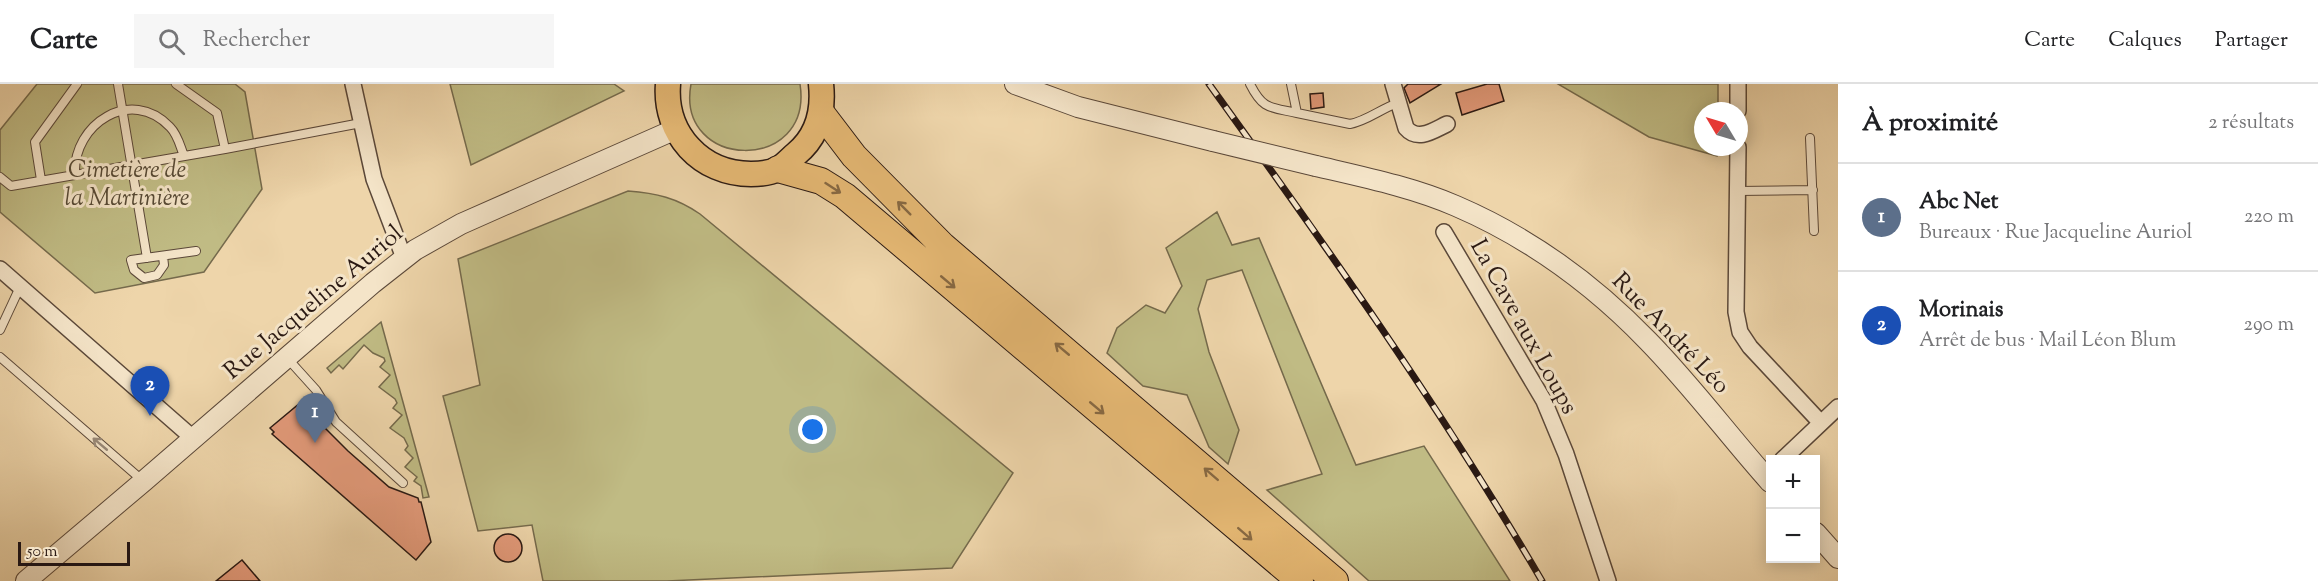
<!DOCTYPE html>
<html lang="fr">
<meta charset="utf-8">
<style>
body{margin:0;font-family:"Sorts Mill Goudy",serif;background:#f6f6f6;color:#202124}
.controls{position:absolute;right:18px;bottom:18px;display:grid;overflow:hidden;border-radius:0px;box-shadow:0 3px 15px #0003}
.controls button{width:54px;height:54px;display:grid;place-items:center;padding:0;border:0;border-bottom:2px solid #e0e0e0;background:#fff;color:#202124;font:30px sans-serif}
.compass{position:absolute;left:1694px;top:18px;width:54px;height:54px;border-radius:50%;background:#fff;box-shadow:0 3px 15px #0003;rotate:308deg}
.scale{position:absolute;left:18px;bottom:15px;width:112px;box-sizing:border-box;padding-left:6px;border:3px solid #2a1913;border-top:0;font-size:16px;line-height:21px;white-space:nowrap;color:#2a1913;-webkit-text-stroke:4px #f4e4c8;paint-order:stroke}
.you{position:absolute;left:813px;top:346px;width:21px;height:21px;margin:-15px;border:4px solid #fff;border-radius:50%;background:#1a73e8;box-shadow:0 0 0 9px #1a73e833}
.badge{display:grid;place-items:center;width:39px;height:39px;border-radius:50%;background:#111827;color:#fff;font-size:20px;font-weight:700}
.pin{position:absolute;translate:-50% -50px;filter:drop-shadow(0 2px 3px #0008)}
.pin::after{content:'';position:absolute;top:32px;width:21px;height:18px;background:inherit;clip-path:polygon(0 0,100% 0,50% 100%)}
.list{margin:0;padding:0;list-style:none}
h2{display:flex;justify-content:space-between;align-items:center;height:78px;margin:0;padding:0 24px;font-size:26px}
h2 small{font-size:20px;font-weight:400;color:#757577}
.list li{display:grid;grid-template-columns:39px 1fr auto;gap:18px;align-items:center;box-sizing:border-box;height:108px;padding:0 24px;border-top:2px solid #e0e0e0}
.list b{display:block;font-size:22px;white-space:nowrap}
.list p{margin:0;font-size:20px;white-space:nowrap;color:#757577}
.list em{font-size:20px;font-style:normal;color:#757577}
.icon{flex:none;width:33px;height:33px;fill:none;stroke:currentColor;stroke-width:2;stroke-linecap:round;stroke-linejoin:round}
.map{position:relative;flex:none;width:1838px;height:497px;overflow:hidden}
header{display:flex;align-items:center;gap:36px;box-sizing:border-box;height:84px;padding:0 30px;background:#fff;border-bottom:2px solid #e0e0e0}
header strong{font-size:28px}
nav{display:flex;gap:33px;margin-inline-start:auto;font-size:21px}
.search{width:420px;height:54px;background:#f6f6f6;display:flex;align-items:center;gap:15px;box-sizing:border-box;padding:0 21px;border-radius:0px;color:#757577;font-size:22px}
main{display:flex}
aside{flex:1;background:#fff}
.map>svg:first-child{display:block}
.green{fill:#c0bb84;stroke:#756a4c;stroke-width:1.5}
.building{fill:#e39a7a;stroke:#2a1913;stroke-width:1.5}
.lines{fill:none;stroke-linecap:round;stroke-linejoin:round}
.service-casing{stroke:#5b4839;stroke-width:10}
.minor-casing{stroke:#5b4839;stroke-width:18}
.tertiary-casing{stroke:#5b4839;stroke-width:22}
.primary-casing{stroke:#2a1913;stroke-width:27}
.trunk-casing{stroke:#2a1913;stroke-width:28}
.service{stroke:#f4e4c8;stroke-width:8}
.minor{stroke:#f4e4c8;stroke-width:15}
.tertiary{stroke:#f4e4c8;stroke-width:20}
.primary{stroke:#e7ba75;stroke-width:24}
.trunk{stroke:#e7ba75;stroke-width:26}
.rail-casing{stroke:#2a1913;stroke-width:7}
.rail{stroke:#f4e4c8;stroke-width:4.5;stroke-dasharray:14;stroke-linecap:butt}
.tertiary-bridge-casing{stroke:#5b4839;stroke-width:22;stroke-linecap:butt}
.tertiary-bridge{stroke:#f4e4c8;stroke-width:20}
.oneway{stroke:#886a44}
.oneway2{stroke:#998977}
.labels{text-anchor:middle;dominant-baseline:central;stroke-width:6;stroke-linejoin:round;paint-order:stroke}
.park-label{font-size:24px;font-style:italic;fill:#574a35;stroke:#f4e4c8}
.street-label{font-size:24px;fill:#2a1913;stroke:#f4e4c8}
</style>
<header>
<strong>Carte</strong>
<div class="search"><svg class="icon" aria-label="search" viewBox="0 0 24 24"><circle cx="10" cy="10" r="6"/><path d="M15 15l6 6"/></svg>Rechercher</div>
<nav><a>Carte</a><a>Calques</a><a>Partager</a></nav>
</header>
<main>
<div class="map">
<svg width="1838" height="497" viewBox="0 0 1838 497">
<rect width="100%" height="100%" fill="#eed5aa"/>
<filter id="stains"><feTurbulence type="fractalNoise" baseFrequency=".00333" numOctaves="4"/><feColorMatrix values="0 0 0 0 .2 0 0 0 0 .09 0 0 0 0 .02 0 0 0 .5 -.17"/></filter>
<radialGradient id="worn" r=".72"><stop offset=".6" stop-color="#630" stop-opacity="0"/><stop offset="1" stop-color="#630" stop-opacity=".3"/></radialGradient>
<path class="green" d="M 37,0 L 235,0 L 245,8 L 262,105 L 204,188 L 95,209 L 0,128 L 0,46 Z
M 450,0 L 614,0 L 624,7 L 471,81 Z
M 691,0 L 800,0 C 814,90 675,87 691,0 Z
M 1558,0 L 1718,0 L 1718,27 L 1703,27 L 1703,63 L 1717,63 L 1717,72 L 1649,53 Z
M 628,107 C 656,109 677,114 700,130 L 1013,389 L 952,484 L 667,497 L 543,497 L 532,441 L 478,447 L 443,312 L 480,301 L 458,175 Z
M 1217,128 L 1232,161 L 1259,154 L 1356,381 L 1424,362 L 1510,497 L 1369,497 L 1267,406 L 1322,390 L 1242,186 L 1207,196 L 1198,225 L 1209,268 L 1239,346 L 1228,380 L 1209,363 L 1187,311 L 1143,302 L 1107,269 L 1117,244 L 1146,221 L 1165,229 L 1182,202 L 1166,164 Z
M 381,238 L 429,413 L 423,414 L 421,402 L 414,397 L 417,393 L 405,383 L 413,374 L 405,366 L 408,362 L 404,354 L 390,344 L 402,331 L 393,324 L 397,319 L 395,315 L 379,303 L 390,291 L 380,283 L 385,277 L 384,274 L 373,269 L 364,261 L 343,285 L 339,281 L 331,289 L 327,284 Z"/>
<path class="building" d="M 1408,0 L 1441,0 L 1410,19 L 1404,4 Z
M 1487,0 L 1499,0 L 1504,17 L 1462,31 L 1456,9 Z
M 1323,9 L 1324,23 L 1311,25 L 1310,10 Z
M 300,319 L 348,367 L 389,403 L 418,414 L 419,418 L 421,418 L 431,458 L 416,476 L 272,350 L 274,348 L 270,344 Z
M494 464a14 14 0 1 1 28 0a14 14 0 1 1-28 0Z
M 242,476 L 260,497 L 216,497 Z"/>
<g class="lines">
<g class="service-casing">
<path id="service" d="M 118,0 L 147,174
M 1250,0 C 1263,26 1270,23 1297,29
M 1291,0 L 1297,29 L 1350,40 C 1367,37 1382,24 1398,19
M 1810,54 L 1814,147
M 225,65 L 361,39
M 75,90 C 73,40 131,2 170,43 C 178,51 180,62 184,72
M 0,93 L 11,102 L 225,65 L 217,29 L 176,0
M 41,96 L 35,58 L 77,0
M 1738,107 L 1813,106
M 163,172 L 164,181 L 157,191 L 144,194 L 134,186 L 131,176 L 196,167
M 0,246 L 20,203
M 0,273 L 142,396
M 288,275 L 316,306 L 336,338 L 403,399"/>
</g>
<g class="minor-casing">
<path id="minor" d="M 353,0 L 374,95 L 404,174
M 1393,0 L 1406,44 C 1418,58 1434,46 1447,40
M 1738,0 L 1738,27
M 1738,63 L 1736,228 L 1740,248 L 1750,263 L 1821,339
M 1444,148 L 1544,317 L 1566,370 L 1608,497
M 0,185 L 194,355
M 1782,376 L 1838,323"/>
</g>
<g class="tertiary-casing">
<path id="tertiary" d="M 1015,0 L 1078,23 L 1213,57
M 1316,82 C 1363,93 1412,103 1456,122 C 1528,153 1594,201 1648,257 C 1692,302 1729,352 1770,398
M 1816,449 L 1838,474
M 26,497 L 144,397 L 373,199 L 415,166 L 461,140 L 676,45"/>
</g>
<g class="primary-casing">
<path id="primary" d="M 668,0 C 664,50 701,90 751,90 C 760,90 770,89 778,85 C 784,82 790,75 796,70 C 818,52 824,28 821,0"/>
</g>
<g class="trunk-casing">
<path id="trunk" d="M 822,30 L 854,72 L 943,162 L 1335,497
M 778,85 L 821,97 L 845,112 L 1300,497"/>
</g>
<use href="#service" class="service"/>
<use href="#minor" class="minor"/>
<use href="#tertiary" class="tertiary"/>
<use href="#primary" class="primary"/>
<use href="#trunk" class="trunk"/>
<g class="rail-casing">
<path id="rail" d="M 1209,0 C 1326,162 1441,324 1542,497"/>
</g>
<use href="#rail" class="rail"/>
<g class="tertiary-bridge-casing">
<path id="tertiary-bridge" d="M 1213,57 L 1316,82"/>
</g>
<use href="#tertiary-bridge" class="tertiary-bridge"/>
</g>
<defs><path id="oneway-shaft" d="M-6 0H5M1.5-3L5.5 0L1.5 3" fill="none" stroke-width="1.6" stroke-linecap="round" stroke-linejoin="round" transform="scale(1.5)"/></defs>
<g class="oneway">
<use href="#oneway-shaft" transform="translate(833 104) rotate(33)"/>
<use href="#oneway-shaft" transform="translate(904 124) rotate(-135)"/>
<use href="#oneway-shaft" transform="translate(948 198) rotate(40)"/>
<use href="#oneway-shaft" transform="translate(1062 265) rotate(-140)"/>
<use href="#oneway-shaft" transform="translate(1097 324) rotate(40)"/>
<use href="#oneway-shaft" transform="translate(1211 390) rotate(-139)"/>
<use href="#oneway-shaft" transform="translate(1245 450) rotate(41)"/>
</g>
<use class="oneway2" href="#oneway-shaft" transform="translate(100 360) rotate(-140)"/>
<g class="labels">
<g class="park-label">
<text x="127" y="87">Cimetière de<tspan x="127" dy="28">la Martinière</tspan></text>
</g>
<g class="street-label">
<text transform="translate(314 219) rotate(-40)">Rue Jacqueline Auriol</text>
<text transform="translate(1523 243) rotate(61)">La Cave aux Loups</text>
<text transform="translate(1670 250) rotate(46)">Rue André Léo</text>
</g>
</g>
<rect width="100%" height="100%" filter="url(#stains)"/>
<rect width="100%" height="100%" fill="url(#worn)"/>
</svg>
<div class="controls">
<button>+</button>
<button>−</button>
</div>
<svg class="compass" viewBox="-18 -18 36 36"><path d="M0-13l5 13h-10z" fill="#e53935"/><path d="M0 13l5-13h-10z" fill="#757577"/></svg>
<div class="scale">50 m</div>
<div class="you"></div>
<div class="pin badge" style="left:315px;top:359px;background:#5c6f8a">1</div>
<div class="pin badge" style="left:150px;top:332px;background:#1a4fb4">2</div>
</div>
<aside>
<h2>À proximité<small>2 résultats</small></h2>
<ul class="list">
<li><span class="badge" style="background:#5c6f8a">1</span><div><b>Abc Net</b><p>Bureaux · Rue Jacqueline Auriol</p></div><em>220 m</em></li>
<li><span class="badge" style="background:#1a4fb4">2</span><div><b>Morinais</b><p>Arrêt de bus · Mail Léon Blum</p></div><em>290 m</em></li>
</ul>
</aside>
</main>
